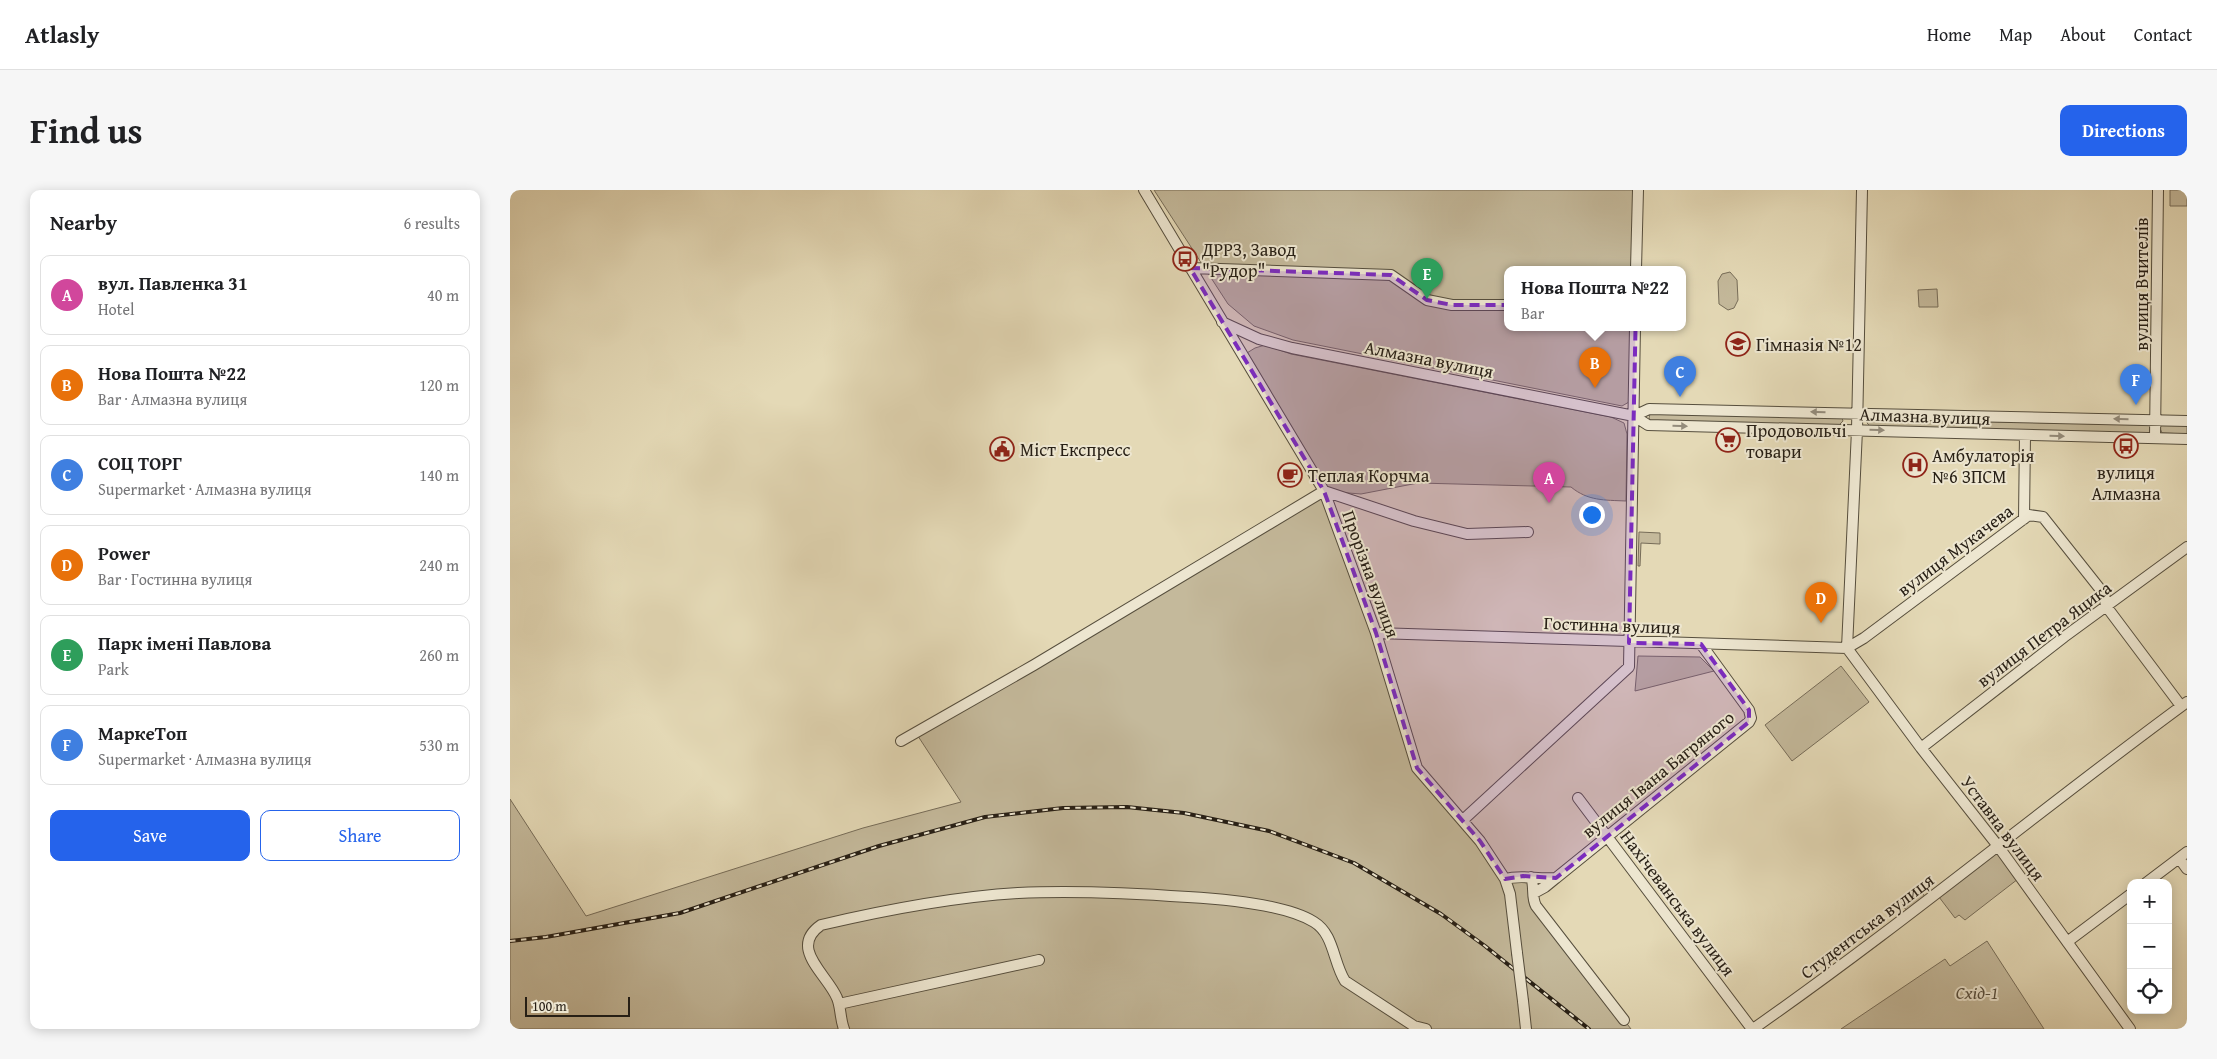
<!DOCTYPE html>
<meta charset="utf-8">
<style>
body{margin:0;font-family:"Gentium Book Plus",serif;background:#f6f6f6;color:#202124}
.controls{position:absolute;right:15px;bottom:15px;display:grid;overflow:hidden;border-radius:10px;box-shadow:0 2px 12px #0003}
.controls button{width:45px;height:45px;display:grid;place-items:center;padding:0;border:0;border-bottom:1px solid #e0e0e0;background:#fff;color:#202124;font:25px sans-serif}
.scale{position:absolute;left:15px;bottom:12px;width:105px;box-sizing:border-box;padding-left:5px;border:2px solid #271f15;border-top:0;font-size:14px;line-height:18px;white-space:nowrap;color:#271f15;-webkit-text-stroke:4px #ede6d0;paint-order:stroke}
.you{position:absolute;left:1081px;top:324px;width:18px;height:18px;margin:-12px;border:4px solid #fff;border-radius:50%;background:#1a73e8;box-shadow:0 0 0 8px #1a73e833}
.badge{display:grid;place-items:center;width:32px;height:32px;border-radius:50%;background:#2563eb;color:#fff;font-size:16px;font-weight:700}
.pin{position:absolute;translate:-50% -41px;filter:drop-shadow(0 1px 2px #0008)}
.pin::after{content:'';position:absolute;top:26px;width:18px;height:15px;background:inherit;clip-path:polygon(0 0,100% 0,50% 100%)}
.popup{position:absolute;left:994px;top:76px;width:182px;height:65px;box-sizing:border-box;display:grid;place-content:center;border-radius:10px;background:#fff;filter:drop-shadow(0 1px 4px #0005);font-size:16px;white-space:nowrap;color:#757577}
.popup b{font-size:19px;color:#202124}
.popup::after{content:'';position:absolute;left:50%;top:100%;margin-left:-10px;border:10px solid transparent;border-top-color:#fff}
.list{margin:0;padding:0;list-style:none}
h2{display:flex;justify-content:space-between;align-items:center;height:65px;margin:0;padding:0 20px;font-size:21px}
h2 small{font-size:16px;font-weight:400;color:#757577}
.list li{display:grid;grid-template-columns:32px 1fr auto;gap:15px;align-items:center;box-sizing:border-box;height:80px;margin:0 10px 10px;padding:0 10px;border:1px solid #e0e0e0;border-radius:10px}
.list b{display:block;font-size:19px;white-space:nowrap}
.list p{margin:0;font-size:16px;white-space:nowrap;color:#757577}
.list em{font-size:16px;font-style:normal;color:#757577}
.actions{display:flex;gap:10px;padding:15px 20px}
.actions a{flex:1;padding:11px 0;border:1px solid #2563eb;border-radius:10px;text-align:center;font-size:18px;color:#2563eb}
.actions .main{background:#2563eb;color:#fff}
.icon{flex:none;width:28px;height:28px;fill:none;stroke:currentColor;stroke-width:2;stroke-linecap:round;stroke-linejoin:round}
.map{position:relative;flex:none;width:1677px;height:839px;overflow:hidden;border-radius:10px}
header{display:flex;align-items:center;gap:30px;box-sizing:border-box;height:70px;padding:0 25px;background:#fff;border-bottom:1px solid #e0e0e0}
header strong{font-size:24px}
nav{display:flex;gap:28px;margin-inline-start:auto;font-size:18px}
.intro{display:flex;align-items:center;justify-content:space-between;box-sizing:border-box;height:120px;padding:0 30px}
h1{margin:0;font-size:35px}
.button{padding:12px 22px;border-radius:10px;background:#2563eb;color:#fff;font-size:18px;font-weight:700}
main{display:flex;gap:30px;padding:0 30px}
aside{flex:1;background:#fff;border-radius:10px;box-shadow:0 2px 12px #0003}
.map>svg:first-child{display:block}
.green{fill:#c4b99b;stroke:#766c58}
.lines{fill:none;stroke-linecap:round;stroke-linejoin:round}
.minor-casing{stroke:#564e3d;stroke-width:12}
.minor{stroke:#ede6d0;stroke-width:10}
.rail-casing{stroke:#271f15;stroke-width:4}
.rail{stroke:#ede6d0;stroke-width:2;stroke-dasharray:5.5;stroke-linecap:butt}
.minor-bridge-casing{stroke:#564e3d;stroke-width:12;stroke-linecap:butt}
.minor-bridge{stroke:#ede6d0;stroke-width:10}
.oneway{fill:#948c7c}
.marked{fill:#7b2cbf;fill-opacity:0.2;stroke:#7b2cbf;stroke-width:4;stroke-dasharray:10 6;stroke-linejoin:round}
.labels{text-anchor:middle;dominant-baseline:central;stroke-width:4;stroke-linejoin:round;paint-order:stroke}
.poi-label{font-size:18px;fill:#271f15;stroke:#ede6d0;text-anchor:start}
.street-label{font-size:18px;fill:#271f15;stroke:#ede6d0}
.park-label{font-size:18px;font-style:italic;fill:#564d3d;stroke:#ede6d0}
</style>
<header>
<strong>Atlasly</strong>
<nav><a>Home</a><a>Map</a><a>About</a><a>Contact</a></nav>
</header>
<div class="intro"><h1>Find us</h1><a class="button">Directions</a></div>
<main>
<aside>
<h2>Nearby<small>6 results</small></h2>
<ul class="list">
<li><span class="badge" style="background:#d1479c">A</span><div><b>вул. Павленка 31</b><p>Hotel</p></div><em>40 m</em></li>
<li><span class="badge" style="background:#e8710a">B</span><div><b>Нова Пошта №22</b><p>Bar · Алмазна вулиця</p></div><em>120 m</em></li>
<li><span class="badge" style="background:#3f7fe0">C</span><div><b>СОЦ ТОРГ</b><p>Supermarket · Алмазна вулиця</p></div><em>140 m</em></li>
<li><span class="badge" style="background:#e8710a">D</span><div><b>Power</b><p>Bar · Гостинна вулиця</p></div><em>240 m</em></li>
<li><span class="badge" style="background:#2e9e5b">E</span><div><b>Парк імені Павлова</b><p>Park</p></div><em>260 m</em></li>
<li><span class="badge" style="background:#3f7fe0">F</span><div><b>МаркеТоп</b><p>Supermarket · Алмазна вулиця</p></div><em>530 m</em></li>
</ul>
<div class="actions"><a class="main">Save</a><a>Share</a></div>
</aside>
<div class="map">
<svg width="1677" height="839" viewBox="0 0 1677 839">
<rect width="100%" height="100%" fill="#e4d9b6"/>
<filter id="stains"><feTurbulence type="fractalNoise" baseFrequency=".004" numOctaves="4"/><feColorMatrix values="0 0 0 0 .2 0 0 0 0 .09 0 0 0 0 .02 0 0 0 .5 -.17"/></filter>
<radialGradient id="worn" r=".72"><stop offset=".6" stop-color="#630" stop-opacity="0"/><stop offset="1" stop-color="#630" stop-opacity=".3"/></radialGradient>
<path class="green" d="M 644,0 L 1123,0 L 1122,79 L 998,79 L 998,137 L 1121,137 L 1119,212 L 1112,216 L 783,150 L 744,136 L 718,114 Z
M 1660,0 L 1677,0 L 1677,16 L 1660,16 Z
M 1220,82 L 1227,90 L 1228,110 L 1224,118 L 1218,120 L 1209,114 L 1208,91 L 1212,84 Z
M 1427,99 L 1428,117 L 1409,117 L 1408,100 Z
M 755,155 L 781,164 L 1101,227 L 1114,233 L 1117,244 L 1116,311 C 1094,310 1078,311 1061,297 L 908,293 L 851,304 L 814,301 L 907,578 L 995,689 L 1021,687 L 1026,716 L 1121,839 L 1021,839 L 1018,811 L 1007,803 L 1012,839 L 0,839 L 0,609 L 76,726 L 353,638 L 451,612 L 404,540 L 813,301 L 732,166 L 745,158 Z
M 1140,224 L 1332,228 L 1333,231 L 1329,235 L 1141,231 L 1139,228 Z
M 1358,229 L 1640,235 L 1640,244 L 1360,236 L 1357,233 Z
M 1652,235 L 1677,235 L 1677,244 L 1652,243 L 1650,238 Z
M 1129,342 L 1150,343 L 1150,354 L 1131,353 L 1130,376 L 1128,376 Z
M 1128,466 L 1190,467 L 1204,481 L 1125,501 Z
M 1331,476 L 1359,512 L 1282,571 L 1255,535 Z
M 1486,662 L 1508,689 L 1455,730 L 1449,725 L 1445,728 L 1429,707 Z
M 1405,702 L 1413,703 L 1415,708 L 1399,720 L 1395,719 L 1392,712 L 1395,708 Z
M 1477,751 L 1534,839 L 1331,839 L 1435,769 L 1440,776 Z"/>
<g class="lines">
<g class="minor-casing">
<path id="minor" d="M 634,0 L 814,301 L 866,443 L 907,578 L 970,651 L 995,689 L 1000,704 L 1007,763
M 680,78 L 881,85 L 917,110 L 942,115 L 998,115
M 1126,79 L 1128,0
M 712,132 L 749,149 L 782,158 L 1124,226 L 1138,235 L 1677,249
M 1124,226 L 1139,219 L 1677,231
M 1645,248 L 1648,0
M 1514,329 L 1515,245
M 866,443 L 1337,458
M 1337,458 L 1354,448 L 1519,325 L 1533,327 L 1594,404 L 1596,416 L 1671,516
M 1337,458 L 1411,558 L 1488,656 L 1620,839
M 1337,458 L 1347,240 L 1352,0
M 391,551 L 524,475 L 814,301 L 904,331 L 957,344 L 1018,342
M 1411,558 L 1554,447 L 1677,357
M 1068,608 L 1242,839
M 953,630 L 1119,477 L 1125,137
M 1669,668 L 1677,679
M 1021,687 C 1025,697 1021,707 1026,716 L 1114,830
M 995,689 C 1012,684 1028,690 1046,688 L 1239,532 L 1241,528 L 1239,520 L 1191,454
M 1636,693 L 1677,662
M 1024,703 L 1035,697 L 1046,688
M 1557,752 L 1621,704
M 1013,811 L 1016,839
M 329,814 L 529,770
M 334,839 C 330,829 331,817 327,808 C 317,784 278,758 311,735 C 375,720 442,707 508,703 C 565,700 622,703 678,707 C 712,709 775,714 804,732 C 824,744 823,772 835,791 L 904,836 L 916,839
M 1243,839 C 1392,735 1531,619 1677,512"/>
</g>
<use href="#minor" class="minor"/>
<g class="rail-casing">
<path id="rail" d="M 0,751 L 36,747 L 170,723 L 369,656 L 475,627 L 553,618 L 617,617 L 674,623 L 759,641 L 844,673 L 931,724 L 975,756 L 1079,839"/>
</g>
<use href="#rail" class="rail"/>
<g class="minor-bridge-casing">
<path id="minor-bridge" d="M 1007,763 L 1013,811"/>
</g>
<use href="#minor-bridge" class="minor-bridge"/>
</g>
<defs><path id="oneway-solid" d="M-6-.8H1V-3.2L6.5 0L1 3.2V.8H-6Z" transform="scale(1.25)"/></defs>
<g class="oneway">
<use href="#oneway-solid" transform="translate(1308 222) rotate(-179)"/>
<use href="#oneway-solid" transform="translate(1611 229) rotate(-179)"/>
<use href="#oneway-solid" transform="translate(1170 236) rotate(1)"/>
<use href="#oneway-solid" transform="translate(1367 240) rotate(2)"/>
<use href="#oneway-solid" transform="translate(1547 246) rotate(1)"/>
</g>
<path class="marked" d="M 680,78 L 881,85 L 917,110 L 942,115 L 1126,115 L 1119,453 L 1191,454 L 1239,520 L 1239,532 L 1046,688 L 1013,686 L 995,689 L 970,651 L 907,578 L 866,443 L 814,301 Z"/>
<defs>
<g id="bus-ring" transform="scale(1.25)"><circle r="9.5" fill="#ede6d0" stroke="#8f2418" stroke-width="1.5"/><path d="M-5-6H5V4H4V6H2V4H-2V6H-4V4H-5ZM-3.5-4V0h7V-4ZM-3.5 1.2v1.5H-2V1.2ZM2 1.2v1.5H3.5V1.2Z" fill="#8f2418"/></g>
<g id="school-ring" transform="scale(1.25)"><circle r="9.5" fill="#ede6d0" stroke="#8f2418" stroke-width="1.5"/><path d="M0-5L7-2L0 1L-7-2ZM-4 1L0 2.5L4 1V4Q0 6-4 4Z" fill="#8f2418"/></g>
<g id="supermarket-ring" transform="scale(1.25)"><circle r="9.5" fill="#ede6d0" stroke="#8f2418" stroke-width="1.5"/><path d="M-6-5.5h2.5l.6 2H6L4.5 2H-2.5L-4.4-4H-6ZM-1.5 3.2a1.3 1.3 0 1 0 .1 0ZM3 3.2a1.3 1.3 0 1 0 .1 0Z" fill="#8f2418"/></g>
<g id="civic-ring" transform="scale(1.25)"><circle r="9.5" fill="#ede6d0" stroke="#8f2418" stroke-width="1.5"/><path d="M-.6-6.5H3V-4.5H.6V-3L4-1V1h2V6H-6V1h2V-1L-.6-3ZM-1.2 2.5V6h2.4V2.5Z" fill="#8f2418"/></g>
<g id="hospital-ring" transform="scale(1.25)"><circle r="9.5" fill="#ede6d0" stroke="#8f2418" stroke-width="1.5"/><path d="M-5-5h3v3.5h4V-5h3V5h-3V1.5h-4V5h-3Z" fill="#8f2418"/></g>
<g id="cafe-ring" transform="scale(1.25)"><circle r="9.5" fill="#ede6d0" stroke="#8f2418" stroke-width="1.5"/><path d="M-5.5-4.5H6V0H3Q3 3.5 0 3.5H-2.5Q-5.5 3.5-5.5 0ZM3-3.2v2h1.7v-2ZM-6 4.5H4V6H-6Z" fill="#8f2418"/></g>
</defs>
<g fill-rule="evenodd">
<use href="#bus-ring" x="675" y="69"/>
<use href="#school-ring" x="1228" y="154"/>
<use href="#supermarket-ring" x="1218" y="250"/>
<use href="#bus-ring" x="1616" y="256"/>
<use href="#civic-ring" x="492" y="259"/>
<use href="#hospital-ring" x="1405" y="275"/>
<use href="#cafe-ring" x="780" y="285"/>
</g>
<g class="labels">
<g class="poi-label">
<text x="692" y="59">ДРРЗ, Завод<tspan x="692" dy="21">"Рудор"</tspan></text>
<text x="1246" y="154">Гімназія №12</text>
<text x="1236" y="240">Продовольчі<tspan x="1236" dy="21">товари</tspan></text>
<text x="510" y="259">Міст Експресс</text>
<text x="1422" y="265">Амбулаторія<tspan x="1422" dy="21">№6 ЗПСМ</tspan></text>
<text x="1616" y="282" text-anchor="middle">вулиця<tspan x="1616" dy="21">Алмазна</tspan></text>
<text x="798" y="285">Теплая Корчма</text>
</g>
<g class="street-label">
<text transform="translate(1631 94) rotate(-90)">вулиця Вчителів</text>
<text transform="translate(919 169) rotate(11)">Алмазна вулиця</text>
<text transform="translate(1415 226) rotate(2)">Алмазна вулиця</text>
<text transform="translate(1445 360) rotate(-37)">вулиця Мукачева</text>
<text transform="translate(861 384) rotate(70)">Прорізна вулиця</text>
<text transform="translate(1102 435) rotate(2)">Гостинна вулиця</text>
<text transform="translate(1534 444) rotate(-37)">вулиця Петра Яцика</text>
<text transform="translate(1148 584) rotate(-39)">вулиця Івана Багряного</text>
<text transform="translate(1493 638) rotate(53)">Уставна вулиця</text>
<text transform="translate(1168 713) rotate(53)">Нахічеванська вулиця</text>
<text transform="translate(1357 736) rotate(-37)">Студентська вулиця</text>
</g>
<g class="park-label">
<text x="1467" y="802">Схід-1</text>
</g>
</g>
<rect width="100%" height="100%" filter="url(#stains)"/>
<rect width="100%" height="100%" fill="url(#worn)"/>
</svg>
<div class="controls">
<button>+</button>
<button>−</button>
<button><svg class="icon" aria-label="locate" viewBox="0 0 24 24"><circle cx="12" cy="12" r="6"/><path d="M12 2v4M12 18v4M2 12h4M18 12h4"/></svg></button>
</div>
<div class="scale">100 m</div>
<div class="you"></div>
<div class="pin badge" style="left:1039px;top:313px;background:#d1479c">A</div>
<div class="pin badge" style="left:1085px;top:198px;background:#e8710a">B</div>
<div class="popup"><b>Нова Пошта №22</b>Bar</div>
<div class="pin badge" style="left:1170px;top:207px;background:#3f7fe0">C</div>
<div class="pin badge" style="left:1311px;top:433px;background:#e8710a">D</div>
<div class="pin badge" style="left:917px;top:109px;background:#2e9e5b">E</div>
<div class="pin badge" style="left:1626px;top:215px;background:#3f7fe0">F</div>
</div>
</main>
